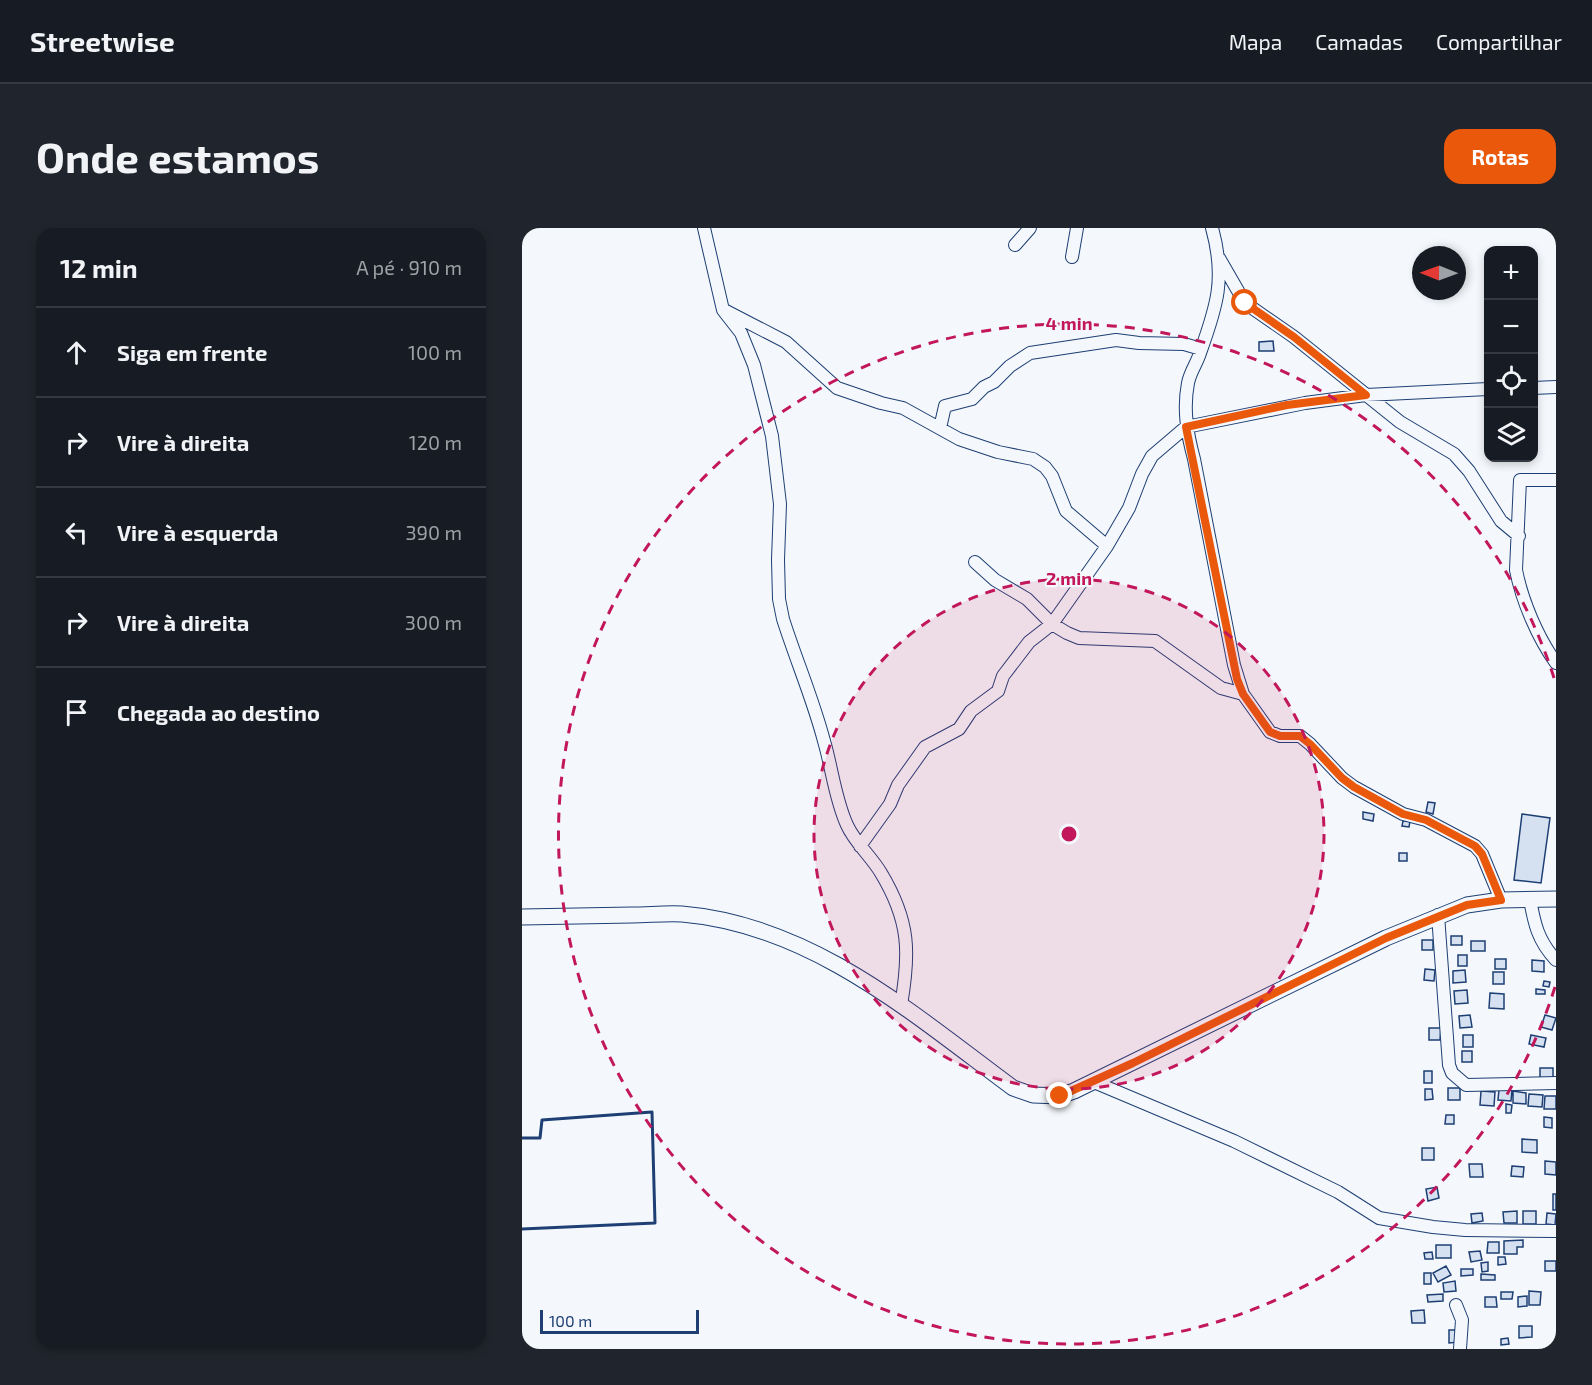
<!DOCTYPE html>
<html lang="pt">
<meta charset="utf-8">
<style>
body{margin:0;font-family:"Exo 2",sans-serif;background:#20242c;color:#f1f3f6}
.controls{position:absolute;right:18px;top:18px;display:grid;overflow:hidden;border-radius:12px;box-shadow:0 3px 9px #0003}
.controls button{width:54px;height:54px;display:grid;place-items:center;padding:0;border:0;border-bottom:2px solid #363941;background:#171b24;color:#f1f3f6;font:30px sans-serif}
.compass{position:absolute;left:890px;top:18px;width:54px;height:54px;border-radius:50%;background:#171b24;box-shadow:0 3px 9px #0003;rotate:271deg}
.scale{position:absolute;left:18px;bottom:15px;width:159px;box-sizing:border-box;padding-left:6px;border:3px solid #1d3f73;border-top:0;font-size:16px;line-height:21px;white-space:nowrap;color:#1d3f73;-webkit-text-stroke:4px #f4f7fb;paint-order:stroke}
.stop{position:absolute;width:18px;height:18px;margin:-14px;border:4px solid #ea580c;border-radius:50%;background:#fff}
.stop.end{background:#ea580c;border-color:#fff;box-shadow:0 2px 6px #0008}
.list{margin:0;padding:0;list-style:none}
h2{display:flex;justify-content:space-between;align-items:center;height:78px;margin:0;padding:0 24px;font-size:26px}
h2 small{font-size:20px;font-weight:400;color:#9ea1a6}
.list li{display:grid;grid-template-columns:39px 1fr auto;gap:18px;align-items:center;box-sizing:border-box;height:90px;padding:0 24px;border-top:2px solid #363941}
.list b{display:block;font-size:22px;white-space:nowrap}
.list em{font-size:20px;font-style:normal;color:#9ea1a6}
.icon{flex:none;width:33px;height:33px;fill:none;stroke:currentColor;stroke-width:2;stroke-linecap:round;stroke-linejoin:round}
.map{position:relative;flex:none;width:1034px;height:1121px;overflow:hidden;border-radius:18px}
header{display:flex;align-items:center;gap:36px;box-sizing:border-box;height:84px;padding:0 30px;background:#171b24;border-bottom:2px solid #363941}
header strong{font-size:28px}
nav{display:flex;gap:33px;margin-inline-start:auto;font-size:21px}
.intro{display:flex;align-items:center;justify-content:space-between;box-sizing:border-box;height:144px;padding:0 36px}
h1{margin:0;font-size:42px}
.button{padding:15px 27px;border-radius:18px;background:#ea580c;color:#fff;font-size:21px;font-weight:700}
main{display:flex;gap:36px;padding:0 36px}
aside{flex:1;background:#171b24;border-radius:18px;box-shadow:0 3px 9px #0003}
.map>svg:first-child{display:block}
.building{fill:#d5e0f0;stroke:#1d3f73;stroke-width:1.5}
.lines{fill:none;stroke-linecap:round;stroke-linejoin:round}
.minor-casing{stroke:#1d3f73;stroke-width:14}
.major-casing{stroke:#1d3f73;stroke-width:17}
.minor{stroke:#f4f7fb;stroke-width:12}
.major{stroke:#f4f7fb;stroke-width:15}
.wall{stroke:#1d3f73;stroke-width:3}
.route{stroke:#ea580c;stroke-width:8}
.ring{fill:none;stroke:#c2185b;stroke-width:3;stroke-dasharray:10 8}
.centre{fill:#c2185b;stroke:#f4f7fb;stroke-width:3}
.ring-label{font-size:18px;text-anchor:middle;font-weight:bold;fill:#c2185b;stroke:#f4f7fb;stroke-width:4.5;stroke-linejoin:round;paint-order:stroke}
</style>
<header>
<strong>Streetwise</strong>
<nav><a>Mapa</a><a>Camadas</a><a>Compartilhar</a></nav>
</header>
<div class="intro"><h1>Onde estamos</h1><a class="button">Rotas</a></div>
<main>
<aside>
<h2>12 min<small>A pé · 910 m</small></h2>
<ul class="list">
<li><svg class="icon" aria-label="ahead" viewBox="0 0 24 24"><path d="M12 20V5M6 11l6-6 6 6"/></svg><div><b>Siga em frente</b></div><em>100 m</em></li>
<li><svg class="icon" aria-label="right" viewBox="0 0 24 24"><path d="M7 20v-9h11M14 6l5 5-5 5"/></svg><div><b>Vire à direita</b></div><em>120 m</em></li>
<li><svg class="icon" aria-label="left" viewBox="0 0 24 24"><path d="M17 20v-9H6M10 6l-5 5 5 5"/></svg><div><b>Vire à esquerda</b></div><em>390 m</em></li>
<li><svg class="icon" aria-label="right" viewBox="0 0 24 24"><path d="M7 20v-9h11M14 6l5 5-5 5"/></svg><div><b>Vire à direita</b></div><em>300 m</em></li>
<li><svg class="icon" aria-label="arrive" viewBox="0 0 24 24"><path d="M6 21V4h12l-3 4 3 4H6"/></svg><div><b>Chegada ao destino</b></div></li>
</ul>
</aside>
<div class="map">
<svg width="1034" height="1121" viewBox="0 0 1034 1121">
<rect width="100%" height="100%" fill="#f4f7fb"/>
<path class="building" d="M 751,113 L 752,123 L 737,123 L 737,114 Z
M 906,574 L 913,575 L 911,586 L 904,584 Z
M 841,584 L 852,586 L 851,593 L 841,591 Z
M 1000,586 L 1028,590 L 1019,655 L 992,652 Z
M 881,593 L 888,593 L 887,599 L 880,598 Z
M 877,625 L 885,625 L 885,633 L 877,633 Z
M 929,708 L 940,708 L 940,717 L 929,717 Z
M 900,712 L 911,712 L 911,722 L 900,722 Z
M 949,713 L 963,713 L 963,723 L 949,723 Z
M 936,727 L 945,727 L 945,738 L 936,738 Z
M 973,731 L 984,731 L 984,741 L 973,741 Z
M 1010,732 L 1022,733 L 1022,744 L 1010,743 Z
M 903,741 L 913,742 L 912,753 L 902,752 Z
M 943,742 L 944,754 L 931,755 L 931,743 Z
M 971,744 L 982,744 L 982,756 L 971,756 Z
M 1022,753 L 1028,754 L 1027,759 L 1021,758 Z
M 1014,761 L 1023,762 L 1023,766 L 1014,766 Z
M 945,762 L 946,775 L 933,776 L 932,763 Z
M 968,765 L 982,766 L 982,781 L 967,780 Z
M 948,787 L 950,799 L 938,800 L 937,788 Z
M 1023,787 L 1034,790 L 1030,802 L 1019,799 Z
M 907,800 L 919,800 L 918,812 L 907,812 Z
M 941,807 L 951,807 L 951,819 L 941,819 Z
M 1009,807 L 1024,810 L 1022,819 L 1007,816 Z
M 940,823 L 950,823 L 950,834 L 940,834 Z
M 1018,840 L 1031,840 L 1031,852 L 1018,852 Z
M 902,843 L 910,843 L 910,855 L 902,855 Z
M 926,860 L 938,860 L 938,872 L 926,872 Z
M 903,861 L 910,861 L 911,871 L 903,872 Z
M 977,861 L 990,862 L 989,873 L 976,872 Z
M 959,863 L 973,864 L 972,878 L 958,877 Z
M 991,863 L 1004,865 L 1004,876 L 991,875 Z
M 1007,866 L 1021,867 L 1020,879 L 1006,878 Z
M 1023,868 L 1034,868 L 1034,881 L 1022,881 Z
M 984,876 L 990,877 L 989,885 L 984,885 Z
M 924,887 L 932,887 L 932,896 L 923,896 Z
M 1022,889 L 1030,890 L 1030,900 L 1022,899 Z
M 1000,911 L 1015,912 L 1015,925 L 1000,924 Z
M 900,920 L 912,920 L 912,932 L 900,932 Z
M 1023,933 L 1034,934 L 1034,947 L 1023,946 Z
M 947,936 L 960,936 L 961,949 L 948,949 Z
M 990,938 L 1002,939 L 1001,949 L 989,948 Z
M 915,959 L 917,970 L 906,973 L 904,961 Z
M 1031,966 L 1034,966 L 1034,982 L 1031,982 Z
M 995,983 L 995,995 L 982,995 L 981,984 Z
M 1001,983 L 1014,983 L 1014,996 L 1001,996 Z
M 960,985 L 961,993 L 950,995 L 949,986 Z
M 1025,985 L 1034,986 L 1033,997 L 1024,996 Z
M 1001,1012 L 1001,1019 L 995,1019 L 995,1026 L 982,1026 L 982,1013 Z
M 966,1014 L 977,1014 L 977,1025 L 965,1025 Z
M 914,1017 L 929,1017 L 929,1030 L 914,1030 Z
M 958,1023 L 960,1032 L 949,1034 L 947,1024 Z
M 910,1024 L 911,1031 L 903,1031 L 902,1025 Z
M 976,1029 L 983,1029 L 984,1036 L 976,1037 Z
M 1023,1033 L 1034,1033 L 1034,1043 L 1023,1043 Z
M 966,1034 L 966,1043 L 960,1044 L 959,1035 Z
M 924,1038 L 929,1047 L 916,1054 L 911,1045 Z
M 939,1041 L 951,1041 L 951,1047 L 939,1048 Z
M 902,1045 L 909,1045 L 909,1056 L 902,1056 Z
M 959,1046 L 973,1047 L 973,1052 L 959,1052 Z
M 933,1053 L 934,1063 L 922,1064 L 921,1055 Z
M 1007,1063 L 1019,1064 L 1018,1077 L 1007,1077 Z
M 979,1064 L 991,1064 L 990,1071 L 979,1071 Z
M 921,1066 L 921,1073 L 906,1074 L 905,1067 Z
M 1005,1068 L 1005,1078 L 996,1079 L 996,1069 Z
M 963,1069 L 974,1069 L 975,1079 L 963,1079 Z
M 902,1082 L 903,1095 L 890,1095 L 889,1083 Z
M 997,1098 L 1010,1098 L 1010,1109 L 997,1110 Z
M 927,1102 L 936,1102 L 937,1114 L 927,1115 Z
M 986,1110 L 987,1116 L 979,1117 L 979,1111 Z"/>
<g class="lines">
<g class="minor-casing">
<path id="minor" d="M 182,0 L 201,82 L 219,105 L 232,137 L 250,208 L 258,276 L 256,332 L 257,371 L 261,391 C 274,432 291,471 302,513 C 310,540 313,571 325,597 C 333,615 349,628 359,645 C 388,693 388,725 379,777
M 690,0 C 704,50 695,78 678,125 C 675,135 668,144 666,155 C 661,181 665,205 672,231 L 712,437 L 721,466
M 493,17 L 508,0
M 550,29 L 555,0
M 697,30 L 723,75 L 772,109 L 878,194 L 932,226 L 947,243 L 979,293 L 997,308
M 204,83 L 264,114 L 315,160 L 359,175 L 381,180 L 437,211 L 476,224 L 511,231 L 523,239 L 530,248 L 544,283 L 585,318
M 1011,160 L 1034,159
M 418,200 L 423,178 L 450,171 L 462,159 L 472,154 L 488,138 L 508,125 L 594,112 L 617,115 L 662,116 L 679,121
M 1034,252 L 998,252 L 994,342 C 1000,373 1016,410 1034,435
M 453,334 L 473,352 L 505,371 L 530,396 L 545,405 L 557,410 L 633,413 L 699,460 L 721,466 L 748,504 L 758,508 L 778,508 L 788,516 L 820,550 L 832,559 L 881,586 L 904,592 L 953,618 L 960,626 L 979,672
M 338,618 L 368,576 L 376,557 L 403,519 L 437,501 L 449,483 L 476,463 L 481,448 L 507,414 L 530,396 L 585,318 L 607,280 L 620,246 L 630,228 L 664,199 L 783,175 L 844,167 L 966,161
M 1008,671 C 1012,695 1016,713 1034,732
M 916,687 L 927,837 L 930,845 L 944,857 L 1034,855
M 572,854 L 712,913 L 816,964 L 857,990 L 911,999 L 943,1002 L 1034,1003
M 934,1077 L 940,1092 L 938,1121"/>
</g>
<g class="major-casing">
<path id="major" d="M 0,689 C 37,688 73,688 110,687 C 126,687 144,685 160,686 C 290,697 391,786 491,860 L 511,867 L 538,868 L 552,863 L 864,710 L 945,677 L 979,672 L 1034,671"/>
</g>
<use href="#minor" class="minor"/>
<use href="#major" class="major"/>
<path class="wall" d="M 0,910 L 18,910 L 20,892 L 130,884 L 133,995 L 0,1001"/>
</g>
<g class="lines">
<path class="route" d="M 538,868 L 611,835 L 864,710 L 945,677 L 979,672 L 960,626 L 953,618 L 904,592 L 881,586 L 832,559 L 820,550 L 788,516 L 778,508 L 758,508 L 748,504 L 721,466 L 715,451 L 664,199 L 765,177 L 844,167 L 772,109 L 723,75"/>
</g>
<circle cx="547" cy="606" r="255" fill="#c2185b" fill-opacity=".12"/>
<g class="ring">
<circle cx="547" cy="606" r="255"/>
<path d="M1033 759A510 510 0 1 1 1033 453"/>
</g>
<circle cx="547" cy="606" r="9" class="centre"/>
<g class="ring-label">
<text x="547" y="102">4 min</text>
<text x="547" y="357">2 min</text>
</g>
</svg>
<div class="controls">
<button>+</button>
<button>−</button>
<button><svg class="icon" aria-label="locate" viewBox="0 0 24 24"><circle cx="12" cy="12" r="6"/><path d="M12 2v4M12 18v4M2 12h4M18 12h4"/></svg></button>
<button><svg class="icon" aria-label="layers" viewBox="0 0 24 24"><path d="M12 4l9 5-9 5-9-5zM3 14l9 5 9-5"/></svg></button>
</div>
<svg class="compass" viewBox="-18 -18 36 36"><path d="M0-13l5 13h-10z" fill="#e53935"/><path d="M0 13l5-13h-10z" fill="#9ea1a6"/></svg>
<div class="scale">100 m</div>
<div class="stop" style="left:723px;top:75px"></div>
<div class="stop end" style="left:538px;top:868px"></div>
</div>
</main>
